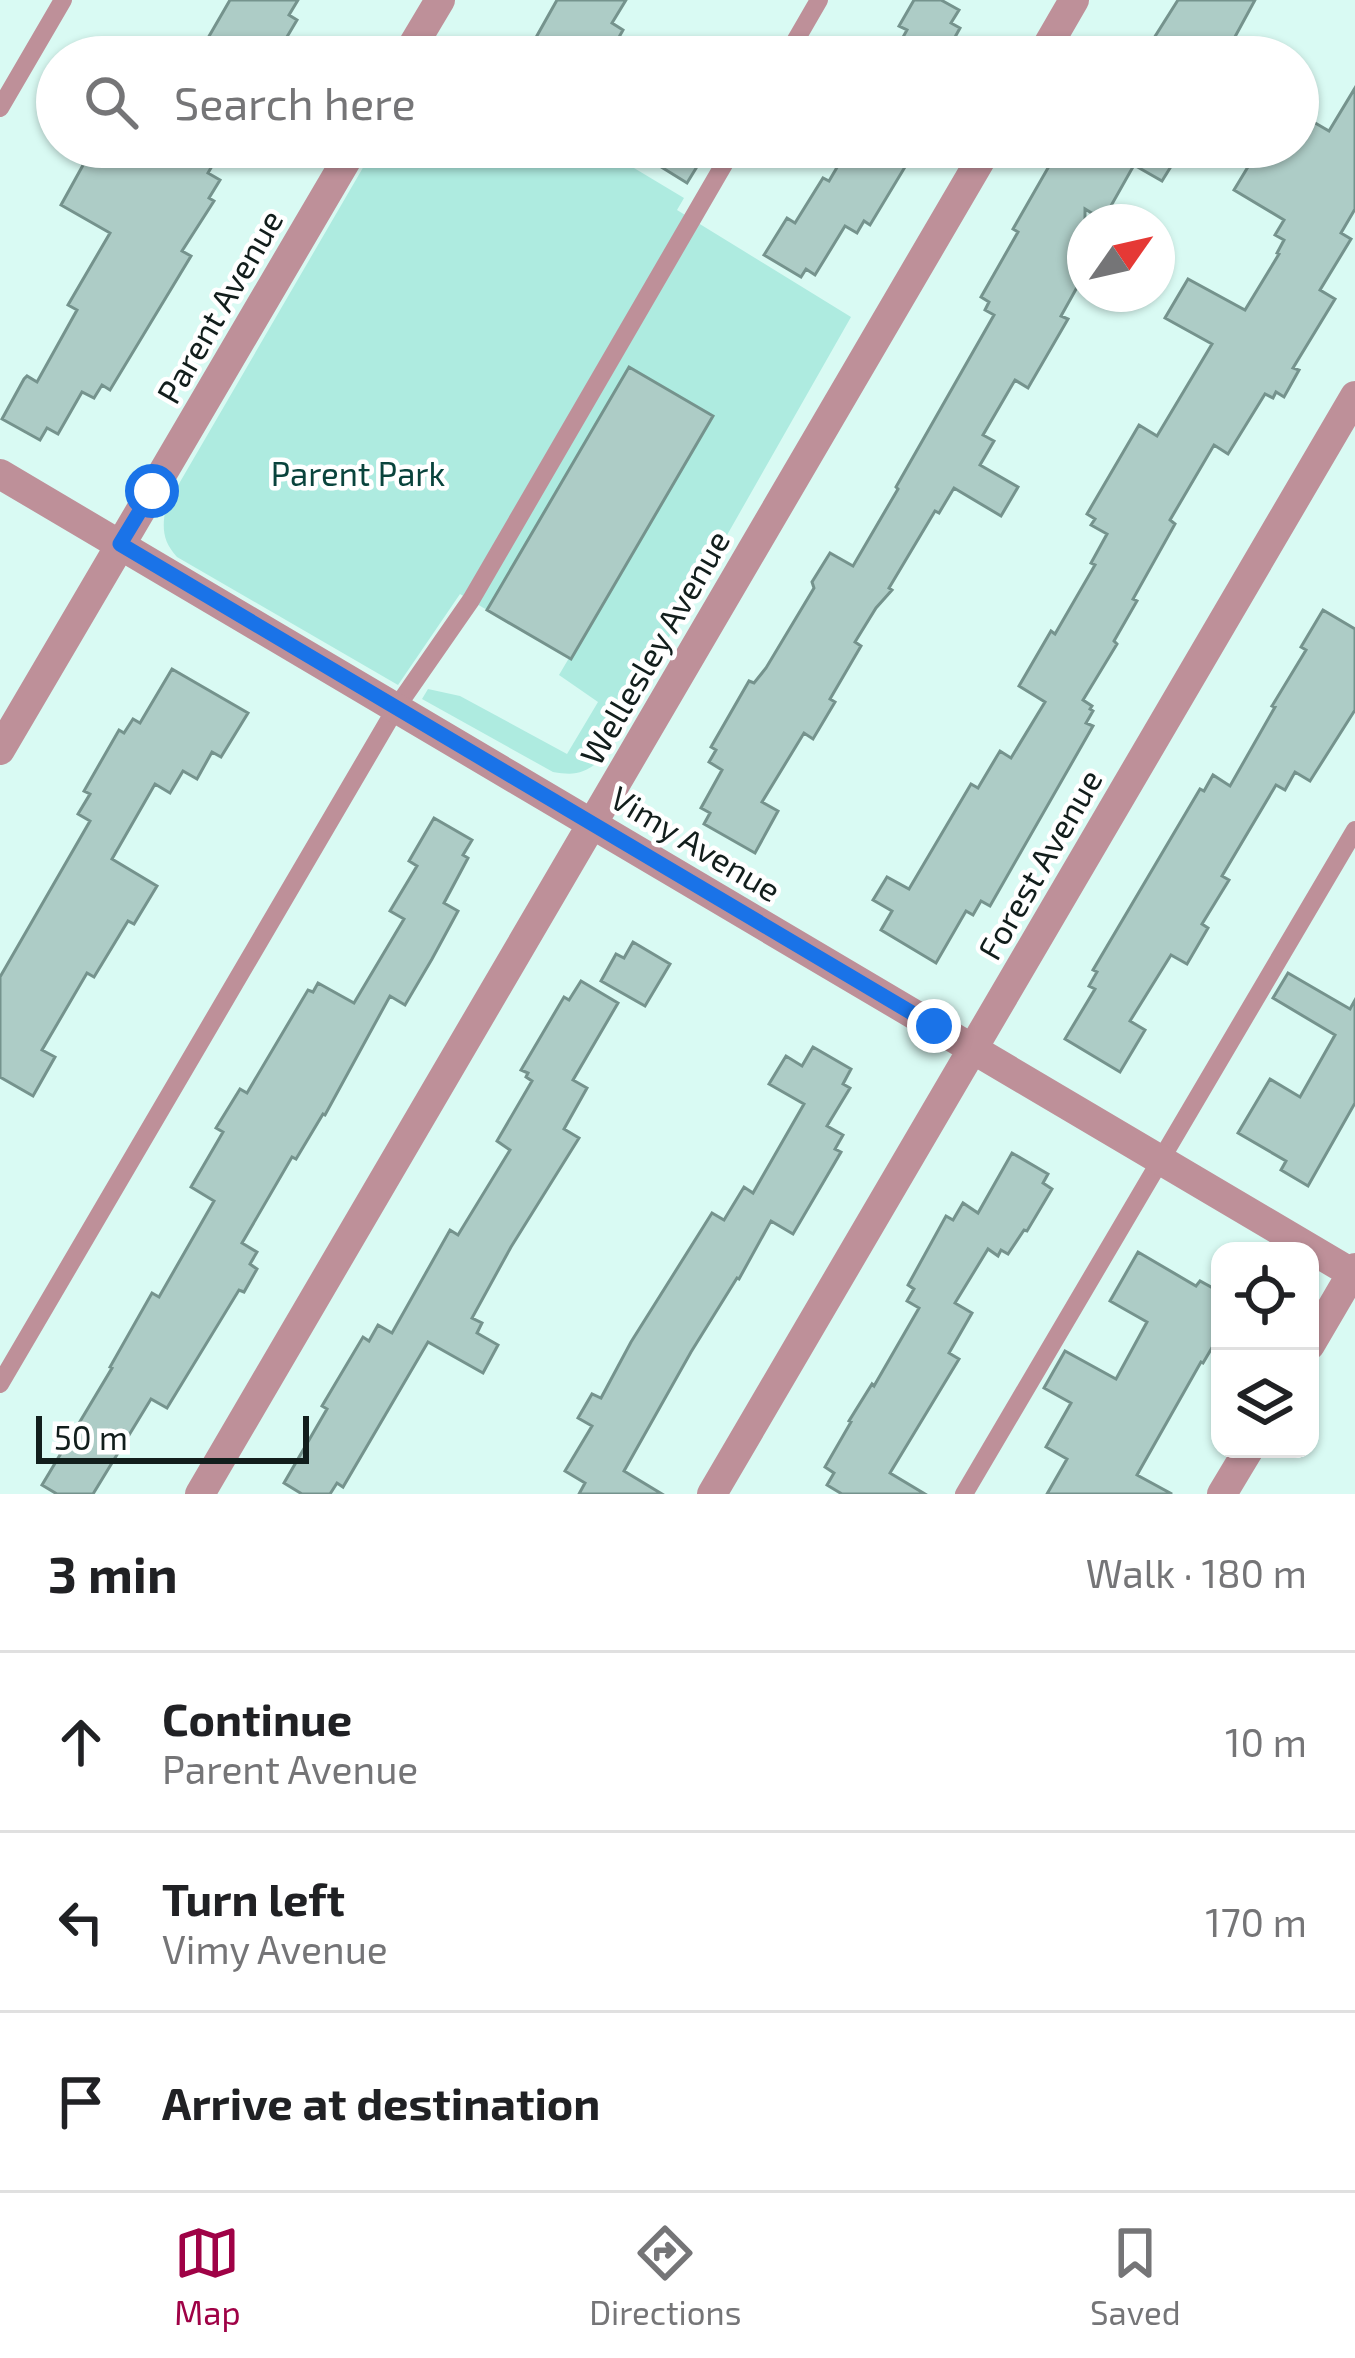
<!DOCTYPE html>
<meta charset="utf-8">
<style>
body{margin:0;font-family:"Exo 2",sans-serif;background:#f2f2f2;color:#202124}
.controls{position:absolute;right:36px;bottom:36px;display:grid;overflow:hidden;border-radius:24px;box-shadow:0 3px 9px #0004}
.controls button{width:108px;height:108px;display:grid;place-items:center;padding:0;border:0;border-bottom:3px solid #e0e0e0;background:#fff;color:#202124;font:60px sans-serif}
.compass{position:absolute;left:1067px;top:204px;width:108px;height:108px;border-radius:50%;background:#fff;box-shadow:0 3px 9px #0004;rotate:56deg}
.scale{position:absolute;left:36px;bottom:30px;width:273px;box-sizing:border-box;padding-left:12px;border:6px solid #121e1c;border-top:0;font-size:33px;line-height:42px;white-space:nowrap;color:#121e1c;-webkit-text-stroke:9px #fff;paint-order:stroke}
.stop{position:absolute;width:36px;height:36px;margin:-27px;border:9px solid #1a73e8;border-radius:50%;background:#fff}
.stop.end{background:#1a73e8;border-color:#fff;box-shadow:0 3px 12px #0008}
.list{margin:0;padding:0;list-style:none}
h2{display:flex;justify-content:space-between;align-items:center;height:156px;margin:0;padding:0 48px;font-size:51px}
h2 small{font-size:39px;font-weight:400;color:#757577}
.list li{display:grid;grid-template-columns:78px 1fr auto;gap:36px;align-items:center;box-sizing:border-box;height:180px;padding:0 48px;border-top:3px solid #e0e0e0}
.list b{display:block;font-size:45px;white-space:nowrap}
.list p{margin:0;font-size:39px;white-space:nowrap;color:#757577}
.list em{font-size:39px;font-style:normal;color:#757577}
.icon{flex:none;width:66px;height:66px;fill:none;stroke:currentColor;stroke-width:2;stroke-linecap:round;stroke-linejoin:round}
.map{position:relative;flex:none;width:1355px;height:1494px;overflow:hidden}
.search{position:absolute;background:#fff;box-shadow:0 3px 9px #0004;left:36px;right:36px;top:36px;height:132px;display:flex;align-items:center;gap:30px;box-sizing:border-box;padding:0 42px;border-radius:66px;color:#757577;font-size:45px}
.sheet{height:696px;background:#fff}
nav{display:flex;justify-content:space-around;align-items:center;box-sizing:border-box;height:168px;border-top:3px solid #e0e0e0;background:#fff;font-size:33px;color:#757577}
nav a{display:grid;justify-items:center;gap:6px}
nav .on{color:#9f0246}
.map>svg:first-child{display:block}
.green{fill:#aeebe0}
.building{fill:#adccc6;stroke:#75938d;stroke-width:3}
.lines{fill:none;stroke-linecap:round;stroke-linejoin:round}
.lane{stroke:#be9099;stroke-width:18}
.street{stroke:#be9099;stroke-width:30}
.route{stroke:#1a73e8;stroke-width:15}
.labels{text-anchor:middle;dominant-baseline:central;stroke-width:9;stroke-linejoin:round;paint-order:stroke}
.street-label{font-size:33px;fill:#121e1c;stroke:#fff}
.park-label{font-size:33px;fill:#09433c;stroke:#fff}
</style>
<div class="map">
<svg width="1355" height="1494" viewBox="0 0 1355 1494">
<rect width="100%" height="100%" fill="#d9faf3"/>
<path class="green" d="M 375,147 L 599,147 L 684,198 L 677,210 L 851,317 L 598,762 C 582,775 572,775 553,772 L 422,699 L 428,689 L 460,696 L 567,754 L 598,702 L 559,675 L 712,416 L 630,367 L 487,610 L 460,594 L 398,685 L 177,557 C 162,541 162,527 166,506 Z"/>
<path class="building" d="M 230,0 L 298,0 L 289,15 L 297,20 L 275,57 L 197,57 Z
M 557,0 L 626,0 L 612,23 L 623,30 L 608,57 L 525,57 Z
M 914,0 L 941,0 L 959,10 L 951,23 L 960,28 L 944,57 L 892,57 L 907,30 L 899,26 Z
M 1178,0 L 1255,0 L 1224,57 L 1142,57 Z
M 1355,88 L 1355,209 L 1341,233 L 1351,239 L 1320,290 L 1335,299 L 1293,368 L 1299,370 L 1284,397 L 1276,392 L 1273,398 L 1265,394 L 1228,454 L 1214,445 L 1170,520 L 1175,524 L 1133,599 L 1137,601 L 1114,641 L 1117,644 L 1083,700 L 1092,706 L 1090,709 L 1093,711 L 1086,723 L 1093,726 L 990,906 L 981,901 L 973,915 L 966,911 L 936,963 L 881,930 L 892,911 L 873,900 L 887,877 L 909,889 L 971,784 L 978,788 L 1000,751 L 1011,758 L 1045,702 L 1019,686 L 1051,631 L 1055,634 L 1095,565 L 1091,563 L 1107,534 L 1091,525 L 1095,519 L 1087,514 L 1139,425 L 1157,436 L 1212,344 L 1165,318 L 1188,279 L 1245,310 L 1279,254 L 1277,253 L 1284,240 L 1275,235 L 1284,220 L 1234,190 L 1260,147 L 1298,147 L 1298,113 L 1329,131 Z
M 93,147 L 223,147 L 208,173 L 220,180 L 209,198 L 214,201 L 182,251 L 191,256 L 110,390 L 102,385 L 94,398 L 82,392 L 58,434 L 47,428 L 40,440 L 2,419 L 24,379 L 27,376 L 37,382 L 77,310 L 68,305 L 110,233 L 61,205 Z
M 629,147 L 709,147 L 687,183 Z
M 849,147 L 917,147 L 870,225 L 864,221 L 857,233 L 845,226 L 815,275 L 806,269 L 801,277 L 764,255 L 787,218 L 795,223 L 823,178 L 829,181 Z
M 1060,147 L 1183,147 L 1162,181 L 1134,165 L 1103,220 L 1085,209 L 1085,273 L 1061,316 L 1068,319 L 1028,388 L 1015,380 L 983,435 L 994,441 L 980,465 L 1018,487 L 1001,516 L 954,488 L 939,513 L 935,511 L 889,588 L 892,590 L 876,608 L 855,642 L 861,646 L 830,699 L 835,702 L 813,739 L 804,733 L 762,802 L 778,811 L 755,853 L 704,824 L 710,813 L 701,808 L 722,770 L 709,762 L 716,750 L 711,747 L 749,681 L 754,683 L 766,668 L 814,588 L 812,582 L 830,553 L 853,566 L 898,489 L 896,487 L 994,315 L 985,310 L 989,302 L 981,297 L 1018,232 L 1013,229 Z
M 629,367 L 713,416 L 571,659 L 487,610 Z
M 1323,610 L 1355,629 L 1355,710 L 1310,781 L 1295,772 L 1285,790 L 1276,785 L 1222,876 L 1229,880 L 1202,924 L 1208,928 L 1187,964 L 1171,955 L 1130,1021 L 1145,1030 L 1120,1072 L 1065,1039 L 1095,989 L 1089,986 L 1097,972 L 1093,970 L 1200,789 L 1204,791 L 1213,775 L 1230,786 L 1275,707 L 1272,706 L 1306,650 L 1301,647 Z
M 172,669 L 248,713 L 221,757 L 212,752 L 197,779 L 183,771 L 170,793 L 155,784 L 112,859 L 157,886 L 134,924 L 128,921 L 94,977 L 87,973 L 42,1050 L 55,1057 L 33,1096 L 0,1077 L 0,977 L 90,821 L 78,814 L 90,794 L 84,791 L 119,730 L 124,733 L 133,719 L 140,723 Z
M 434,818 L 472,840 L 463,855 L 468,858 L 444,903 L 458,911 L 432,959 L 405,1005 L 390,996 L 325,1115 L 323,1114 L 296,1159 L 292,1157 L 242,1243 L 257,1252 L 250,1264 L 257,1269 L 244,1292 L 239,1290 L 167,1408 L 151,1399 L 93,1494 L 57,1494 L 42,1485 L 112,1368 L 110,1367 L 152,1293 L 159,1297 L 214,1201 L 191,1187 L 223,1132 L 216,1128 L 240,1089 L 247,1093 L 308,990 L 313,992 L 318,983 L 354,1003 L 404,919 L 390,911 L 417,866 L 409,861 Z
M 633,942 L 670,964 L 645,1006 L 601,981 L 616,954 L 624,958 Z
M 1288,973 L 1350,1009 L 1355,1000 L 1355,1103 L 1308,1186 L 1281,1170 L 1286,1161 L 1238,1133 L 1270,1079 L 1300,1097 L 1335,1035 L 1273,998 Z
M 581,981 L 618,1003 L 573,1080 L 587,1088 L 564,1129 L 579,1138 L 511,1247 L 472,1318 L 482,1323 L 477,1333 L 498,1345 L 483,1373 L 428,1342 L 343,1487 L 337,1483 L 330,1494 L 302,1494 L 284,1483 L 327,1409 L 322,1406 L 363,1337 L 369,1341 L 378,1325 L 392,1333 L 450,1230 L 458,1235 L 510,1150 L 497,1141 L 532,1081 L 526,1077 L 528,1073 L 521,1070 L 564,997 L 569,1000 Z
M 813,1047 L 851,1069 L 843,1084 L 850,1088 L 827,1126 L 843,1135 L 835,1149 L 841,1152 L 793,1234 L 771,1221 L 739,1279 L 737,1278 L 691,1352 L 624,1471 L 662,1494 L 579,1494 L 585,1483 L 565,1471 L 592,1426 L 578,1418 L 592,1394 L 601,1398 L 631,1342 L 712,1213 L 724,1220 L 744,1187 L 753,1193 L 804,1104 L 769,1084 L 786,1056 L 802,1066 Z
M 1012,1153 L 1048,1174 L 1043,1183 L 1052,1189 L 1027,1231 L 1024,1230 L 1008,1254 L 1001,1250 L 998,1256 L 988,1249 L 955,1303 L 972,1313 L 949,1353 L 959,1359 L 890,1473 L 925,1494 L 842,1494 L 827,1485 L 834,1473 L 825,1467 L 851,1422 L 849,1421 L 872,1384 L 874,1386 L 919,1308 L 907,1301 L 914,1289 L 908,1285 L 946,1216 L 953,1220 L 963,1203 L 978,1213 Z
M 1138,1252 L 1196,1286 L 1200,1281 L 1220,1292 L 1220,1334 L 1203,1363 L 1201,1362 L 1137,1475 L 1172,1494 L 1047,1494 L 1067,1459 L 1046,1447 L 1071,1403 L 1044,1388 L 1065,1351 L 1116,1379 L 1147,1322 L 1110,1301 Z"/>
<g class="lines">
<path class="lane" d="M 786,57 L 819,0
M 0,108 L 63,0
M 0,1384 L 396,708 L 471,600 L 734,147
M 964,1494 L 1355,830"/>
<path class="street" d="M 406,57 L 440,0
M 1041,57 L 1074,0
M 0,474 L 1355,1275
M 0,750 L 354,147
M 1310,1345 L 1355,1268
M 200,1494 L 988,147
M 712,1494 L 1355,396
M 1222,1494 L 1249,1449"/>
</g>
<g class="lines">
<path class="route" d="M 152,491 L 120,544 L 934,1026"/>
</g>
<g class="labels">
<g class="street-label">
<text transform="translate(219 306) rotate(-60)">Parent Avenue</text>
<text transform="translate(654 647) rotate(-60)">Wellesley Avenue</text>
<text transform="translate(696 843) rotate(31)">Vimy Avenue</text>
<text transform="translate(1039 864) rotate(-60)">Forest Avenue</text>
</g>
<g class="park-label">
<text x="358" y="473">Parent Park</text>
</g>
</g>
</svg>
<div class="controls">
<button><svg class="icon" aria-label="locate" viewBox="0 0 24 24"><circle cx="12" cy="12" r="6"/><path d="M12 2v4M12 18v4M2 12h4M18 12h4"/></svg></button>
<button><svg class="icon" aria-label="layers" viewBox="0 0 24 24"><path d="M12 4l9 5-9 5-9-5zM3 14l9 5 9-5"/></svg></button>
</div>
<svg class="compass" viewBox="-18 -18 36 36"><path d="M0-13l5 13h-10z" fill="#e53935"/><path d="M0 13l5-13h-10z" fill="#757577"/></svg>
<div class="scale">50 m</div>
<div class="stop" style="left:152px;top:491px"></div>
<div class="stop end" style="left:934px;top:1026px"></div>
<div class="search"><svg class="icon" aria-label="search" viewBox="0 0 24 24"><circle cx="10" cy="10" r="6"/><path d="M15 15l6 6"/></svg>Search here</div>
</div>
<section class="sheet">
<h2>3 min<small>Walk · 180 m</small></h2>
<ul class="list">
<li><svg class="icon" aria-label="ahead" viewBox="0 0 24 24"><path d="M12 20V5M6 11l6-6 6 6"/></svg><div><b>Continue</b><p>Parent Avenue</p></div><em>10 m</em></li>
<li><svg class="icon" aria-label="left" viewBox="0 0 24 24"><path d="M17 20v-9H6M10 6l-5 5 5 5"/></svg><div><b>Turn left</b><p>Vimy Avenue</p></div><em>170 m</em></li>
<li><svg class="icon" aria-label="arrive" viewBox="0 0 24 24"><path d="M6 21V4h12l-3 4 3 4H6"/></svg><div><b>Arrive at destination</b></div></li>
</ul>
</section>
<nav>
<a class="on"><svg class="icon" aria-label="map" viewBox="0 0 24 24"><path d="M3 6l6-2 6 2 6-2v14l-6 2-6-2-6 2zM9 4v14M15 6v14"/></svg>Map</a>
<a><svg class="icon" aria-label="directions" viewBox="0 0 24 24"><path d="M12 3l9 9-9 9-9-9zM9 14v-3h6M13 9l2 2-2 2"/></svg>Directions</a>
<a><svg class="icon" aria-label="saved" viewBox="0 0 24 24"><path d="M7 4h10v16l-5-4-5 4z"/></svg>Saved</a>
</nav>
